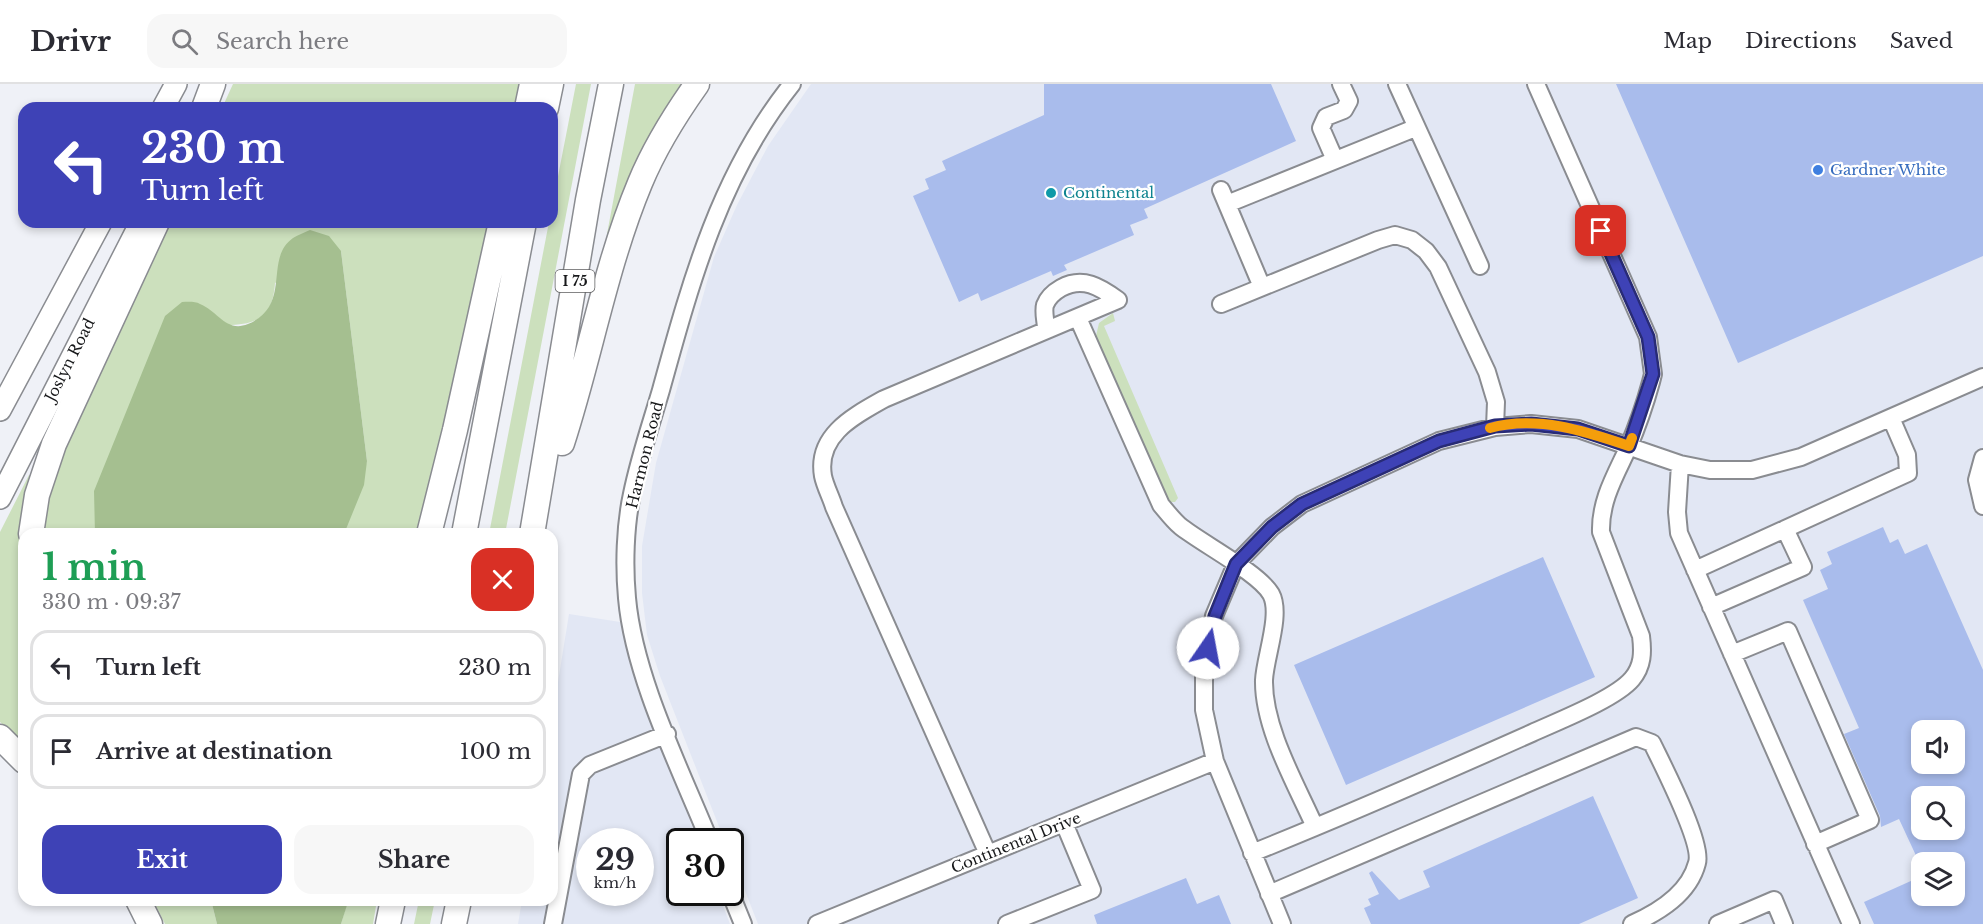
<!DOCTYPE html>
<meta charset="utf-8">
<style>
body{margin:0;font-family:"Libre Baskerville",serif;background:#f7f7f7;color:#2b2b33;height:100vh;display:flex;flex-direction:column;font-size:22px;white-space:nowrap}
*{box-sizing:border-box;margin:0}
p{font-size:20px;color:#7c7c81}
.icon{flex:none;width:33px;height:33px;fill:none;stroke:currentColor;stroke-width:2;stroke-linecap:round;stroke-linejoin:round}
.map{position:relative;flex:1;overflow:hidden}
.drawer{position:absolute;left:18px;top:444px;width:540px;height:378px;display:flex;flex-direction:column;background:#fff;border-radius:18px;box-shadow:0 3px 9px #0003}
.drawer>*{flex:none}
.banner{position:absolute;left:18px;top:18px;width:540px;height:126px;border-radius:18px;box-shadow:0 3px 9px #0003;background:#3e42b6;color:#fff;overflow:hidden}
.buttons{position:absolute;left:1911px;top:636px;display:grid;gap:12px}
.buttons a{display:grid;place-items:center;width:54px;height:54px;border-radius:12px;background:#fff;box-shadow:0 3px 9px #0003;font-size:30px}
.speed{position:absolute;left:576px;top:744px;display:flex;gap:12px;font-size:30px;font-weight:700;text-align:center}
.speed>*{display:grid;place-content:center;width:78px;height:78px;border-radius:50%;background:#fff;box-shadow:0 3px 9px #0003;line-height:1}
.speed small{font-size:15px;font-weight:400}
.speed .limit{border:3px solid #111;border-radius:9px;background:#fff;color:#111}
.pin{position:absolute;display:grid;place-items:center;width:51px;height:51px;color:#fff;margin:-26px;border-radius:12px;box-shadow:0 3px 9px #0006}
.me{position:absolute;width:66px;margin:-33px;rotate:12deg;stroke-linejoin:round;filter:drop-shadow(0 0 4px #0008)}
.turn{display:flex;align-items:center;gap:21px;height:126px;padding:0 24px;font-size:27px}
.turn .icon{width:78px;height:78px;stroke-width:2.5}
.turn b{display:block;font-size:42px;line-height:51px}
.round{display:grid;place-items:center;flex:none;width:63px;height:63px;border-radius:18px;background:#f7f7f7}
.head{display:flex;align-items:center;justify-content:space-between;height:102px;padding:0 24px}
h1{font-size:36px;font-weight:700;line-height:45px;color:#1e9e55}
.button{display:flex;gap:12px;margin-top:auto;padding:12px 24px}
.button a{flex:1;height:69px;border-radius:18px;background:#3e42b6;color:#fff;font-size:24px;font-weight:700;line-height:69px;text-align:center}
.button a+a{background:#f7f7f7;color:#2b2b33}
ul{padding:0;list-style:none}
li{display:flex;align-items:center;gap:18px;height:75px;margin:0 12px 9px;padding:0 12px;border:3px solid #e1e1e2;border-radius:18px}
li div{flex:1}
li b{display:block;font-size:22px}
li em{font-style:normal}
header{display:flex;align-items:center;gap:36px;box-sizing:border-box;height:84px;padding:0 30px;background:#fff;border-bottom:2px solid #e1e1e2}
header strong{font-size:28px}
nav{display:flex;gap:33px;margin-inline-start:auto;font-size:21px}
.search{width:420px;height:54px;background:#f7f7f7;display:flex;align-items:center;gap:15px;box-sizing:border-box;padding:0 21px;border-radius:18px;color:#7c7c81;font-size:22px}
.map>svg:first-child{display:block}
</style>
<header>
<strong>Drivr</strong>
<div class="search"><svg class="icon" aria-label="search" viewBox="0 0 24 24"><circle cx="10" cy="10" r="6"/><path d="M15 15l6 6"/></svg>Search here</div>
<nav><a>Map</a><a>Directions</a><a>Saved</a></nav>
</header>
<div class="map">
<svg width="1983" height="840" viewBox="0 0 1983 840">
<rect width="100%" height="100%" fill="#eff1f7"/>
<path fill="#e2e7f4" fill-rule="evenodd" d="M811 0H1983V840H758L731 771 730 758H725L660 592 647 551 642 509V462L656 379 714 173 737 121 768 62ZM1922 646H1954V680H1922ZM1922 712H1954V746H1922ZM1922 778H1954V812H1922Z
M569 530 620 538 631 584 698 757 680 758V808L718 809 730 840H518L522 816H552V635ZM590 758H640V808H590Z"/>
<path fill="#cce0bd" d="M233 0H522L517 24H222Z
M576 0H591L505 450H489L549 138H552V123Z
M635 0H684L611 151 607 150Z
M170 138H490L420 450H344L367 377 341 167 275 199C273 231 259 241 227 241L213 229 95 450H41L49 413 60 375Z
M1113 229 1115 237 1104 242 1178 414 1175 418H1168L1096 252 1099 239Z
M29 391 34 394 22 437 20 456V477L24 508V661L0 638V448Z
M153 816H211L217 840H165Z
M348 816H377L373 840H341Z
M419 816H435L430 840H414Z"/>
<path fill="#a5bf90" d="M310 146 329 152 341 167 367 377 364 401 344 450H95L94 407 165 232 182 218C187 218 195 217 200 220 218 227 226 249 248 240 293 221 263 175 293 154 298 151 305 148 310 146Z
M211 816H348V818L341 840H217Z"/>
<path fill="#a9bcec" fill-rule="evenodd" d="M1044 0H1271L1296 57 1144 125 1148 134 1130 141 1134 151 1064 181 1067 186 1053 192 1051 187 981 217 978 209 959 218 913 112 929 105 925 95 946 86 942 77 1044 31Z
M1616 0H1983V172L1738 279Z
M1883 443 1890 459 1898 455 1905 470 1927 460 1983 586V840H1874L1864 818 1922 792V812H1954V778H1919L1899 735 1881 743 1880 732 1844 650 1859 644 1803 516 1828 505 1820 486 1832 480 1827 468ZM1922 646H1954V680H1922ZM1922 712H1954V746H1922Z
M1543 473 1595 593 1346 701 1294 581Z
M1593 712 1638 814 1579 840H1371L1364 824 1371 821 1368 815 1379 810 1369 789 1372 787 1399 816 1430 803 1423 787Z
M1186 794 1197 820 1219 811 1231 840H1097L1094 831Z"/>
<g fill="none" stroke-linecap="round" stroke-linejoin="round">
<defs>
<path id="minor" d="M1397 0 1480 182
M1335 76 1321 44 1326 33 1344 26 1349 17 1341 0
M1221 106 1262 203
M1227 120 1415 44
M1221 220 1378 156 1395 151 1412 156 1426 167 1438 183 1487 288 1496 318 1495 343
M1078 234 1161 421C1167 428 1173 436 1180 442 1201 459 1259 489 1271 510 1282 530 1265 573 1264 596 1263 644 1296 700 1315 743
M1983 374 1977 396 1983 422
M1680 380 1677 428 1679 449 1851 840
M1695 486 1908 389 1907 371 1891 334
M1711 523 1803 483 1785 445
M1732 570 1788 547 1870 736 1815 760
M710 758C680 684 634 593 627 514 624 482 625 442 632 410 639 375 651 340 661 306 691 197 720 90 792 0
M1252 769C1347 731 1440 690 1532 649 1558 637 1615 615 1632 595 1643 582 1643 568 1641 552L1601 448C1600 417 1615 392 1628 364 1637 343 1645 320 1651 298L1653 290 1648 253 1536 0
M988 770 834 423C831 413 825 402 823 392 816 351 854 332 884 315L1118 216C1100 203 1083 192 1061 204 1054 208 1048 213 1045 221 1043 228 1046 238 1046 245
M730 808 743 840
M1269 810 1636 653 1652 659C1663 682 1703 759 1697 779 1689 810 1659 828 1632 840
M553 840 581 690 590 681 667 650
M817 840 1215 677
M1007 840 1092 806 1064 739
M1282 840 1215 677 1204 626V581L1214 532 1236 480 1272 443 1302 420 1439 357 1495 343 1531 340 1578 345 1680 380 1710 386H1752L1801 373 1983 293
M1718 840 1774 816 1784 840"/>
<path id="major" d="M163 24 176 0
M0 326 101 138
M0 414 141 138"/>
<path id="highway" d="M204 24 213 0
M527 24 532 0
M546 24 551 0
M562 359C590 273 605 183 640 99 654 65 675 31 697 0
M31 450 37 411 54 360 157 138
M429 450 455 346 501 138
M464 450 524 138
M532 450 588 116 611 0
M0 653 24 677
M138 816 150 840
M388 840 393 816
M454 840 459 816"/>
</defs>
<use href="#minor" stroke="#8a8c91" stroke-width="20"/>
<use href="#major" stroke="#8a8c91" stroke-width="24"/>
<use href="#highway" stroke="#8a8c91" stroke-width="27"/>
<use href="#minor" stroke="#fff" stroke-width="16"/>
<use href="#major" stroke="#fff" stroke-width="21"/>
<use href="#highway" stroke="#fff" stroke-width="24"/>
</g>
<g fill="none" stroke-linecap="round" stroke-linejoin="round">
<defs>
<path id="route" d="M1208 564 1215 532 1236 480 1272 443 1302 420 1439 357 1495 342 1531 340 1578 345 1629 362 1653 290 1648 253 1601 147"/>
</defs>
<use href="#route" stroke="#282b76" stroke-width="15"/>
<use href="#route" stroke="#3e42b6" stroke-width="10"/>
<path stroke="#f59e0b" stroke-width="10" d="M1490 344C1537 331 1585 347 1629 362L1632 354"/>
</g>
<circle fill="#3f7fe0" stroke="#fff" stroke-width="2" cx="1818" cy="86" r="6"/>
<circle fill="#0f9aa8" stroke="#fff" stroke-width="2" cx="1051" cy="109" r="6"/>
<g text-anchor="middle" stroke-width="4.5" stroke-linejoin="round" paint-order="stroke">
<rect fill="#fff" stroke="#5d5e5f" stroke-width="1.5" x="555.5" y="186" width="39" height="22" rx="4.5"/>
<g font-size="14" font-weight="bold" fill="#18191b">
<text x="575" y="202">I 75</text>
</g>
<g font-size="15" fill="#366cbe" stroke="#fff" text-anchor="start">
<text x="1830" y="91">Gardner White</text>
</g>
<g font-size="15" fill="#0d838f" stroke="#fff" text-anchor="start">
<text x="1063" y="114">Continental</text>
</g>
<g font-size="15" fill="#18191b" stroke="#fff">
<text transform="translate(70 276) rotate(-63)" y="5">Joslyn Road</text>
<text transform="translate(645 371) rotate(-76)" y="5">Harmon Road</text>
<text transform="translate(1016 759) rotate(-22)" y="5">Continental Drive</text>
</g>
</g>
</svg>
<div class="buttons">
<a><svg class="icon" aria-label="sound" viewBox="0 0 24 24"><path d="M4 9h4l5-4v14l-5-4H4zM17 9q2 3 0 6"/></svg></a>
<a><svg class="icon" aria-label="search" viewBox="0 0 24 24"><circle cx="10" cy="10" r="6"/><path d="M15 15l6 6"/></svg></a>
<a><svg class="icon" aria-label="layers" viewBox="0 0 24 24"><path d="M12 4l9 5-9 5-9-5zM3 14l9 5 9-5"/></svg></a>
</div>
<div class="speed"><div>29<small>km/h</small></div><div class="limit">30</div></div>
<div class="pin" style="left:1601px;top:147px;background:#d93025"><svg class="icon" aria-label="arrive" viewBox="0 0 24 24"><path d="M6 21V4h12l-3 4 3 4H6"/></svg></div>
<svg class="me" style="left:1208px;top:564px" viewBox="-20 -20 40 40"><circle r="19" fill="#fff"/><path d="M0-13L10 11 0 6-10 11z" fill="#3e42b6"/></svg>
<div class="banner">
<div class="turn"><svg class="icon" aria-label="left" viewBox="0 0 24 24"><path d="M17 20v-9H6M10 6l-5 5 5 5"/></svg><div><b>230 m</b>Turn left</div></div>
</div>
<section class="drawer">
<div class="head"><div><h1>1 min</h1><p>330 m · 09:37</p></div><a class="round" style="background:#d93025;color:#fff"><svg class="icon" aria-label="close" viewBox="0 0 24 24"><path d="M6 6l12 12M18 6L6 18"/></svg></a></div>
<ul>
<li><svg class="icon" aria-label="left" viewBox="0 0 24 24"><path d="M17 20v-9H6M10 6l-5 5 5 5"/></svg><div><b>Turn left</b></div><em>230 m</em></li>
<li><svg class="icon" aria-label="arrive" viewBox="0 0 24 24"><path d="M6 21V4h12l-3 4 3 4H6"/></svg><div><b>Arrive at destination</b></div><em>100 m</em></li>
</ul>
<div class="button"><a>Exit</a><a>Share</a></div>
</section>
</div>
